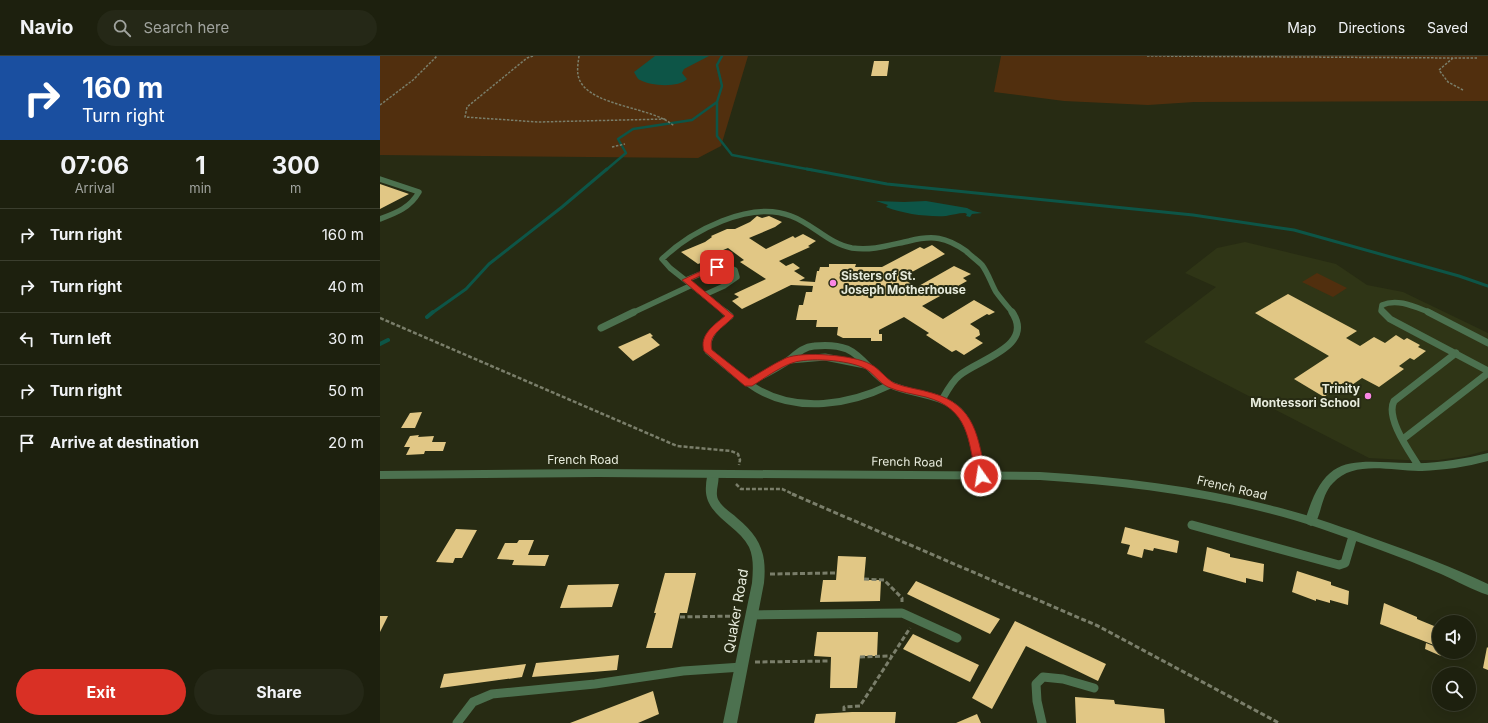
<!DOCTYPE html>
<style>
body{margin:0;font-family:Inter,sans-serif;background:#252817;color:#f1f3f6;height:100vh;display:flex;flex-direction:column;font-size:15px;white-space:nowrap}
*{box-sizing:border-box;margin:0}
p{font-size:13px;color:#a0a39e}
.icon{flex:none;width:22px;height:22px;fill:none;stroke:currentColor;stroke-width:2;stroke-linecap:round;stroke-linejoin:round}
.map{position:relative;flex:1;overflow:hidden}
.side{display:flex;flex-direction:column;background:#1d200e;width:380px}
.side>*{flex:none}
.banner{background:#1a4fa0;color:#fff;overflow:hidden}
.fabs{position:absolute;left:1052px;top:559px;display:grid;gap:8px}
.fabs a{display:grid;place-items:center;width:44px;height:44px;border-radius:50%;background:#1d200e;box-shadow:0 4px 16px #0002,0 0 0 1px #3b3e2e;font-size:20px}
.pin{position:absolute;display:grid;place-items:center;width:34px;height:34px;color:#fff;margin:-17px;border-radius:8px;box-shadow:0 2px 6px #0006}
.me{position:absolute;width:44px;margin:-22px;rotate:347deg;stroke-linejoin:round;filter:drop-shadow(0 0 3px #0008)}
.turn{display:flex;align-items:center;gap:14px;height:84px;padding:0 16px;font-size:18px}
.turn .icon{width:52px;height:52px;stroke-width:2.5}
.turn b{display:block;font-size:28px;line-height:34px}
.eta{display:flex;justify-content:space-evenly;align-items:center;height:68px;text-align:center}
.eta b{font-size:24px;font-weight:700;line-height:28px}
.cta{display:flex;gap:8px;margin-top:auto;padding:8px 16px}
.cta a{flex:1;height:46px;border-radius:24px;background:#d93025;color:#fff;font-size:16px;font-weight:700;line-height:46px;text-align:center}
.cta a+a{background:#252817;color:#f1f3f6}
ul{padding:0;list-style:none}
li{display:flex;align-items:center;gap:12px;height:52px;padding:0 16px;border-top:1px solid #3b3e2e}
li div{flex:1}
li b{display:block;font-size:15px}
li em{font-style:normal}
header{display:flex;align-items:center;gap:24px;box-sizing:border-box;height:56px;padding:0 20px;background:#1d200e;border-bottom:1px solid #3b3e2e}
header strong{font-size:19px}
nav{display:flex;gap:22px;margin-inline-start:auto;font-size:14px}
.search{width:280px;height:36px;background:#252817;display:flex;align-items:center;gap:10px;box-sizing:border-box;padding:0 14px;border-radius:22px;color:#a0a39e;font-size:15px}
main{display:flex;flex:1;min-height:0}
.map>svg:first-child{display:block}
</style>
<header>
<strong>Navio</strong>
<div class="search"><svg class="icon" aria-label="search" viewBox="0 0 24 24"><circle cx="10" cy="10" r="6"/><path d="M15 15l6 6"/></svg>Search here</div>
<nav><a>Map</a><a>Directions</a><a>Saved</a></nav>
</header>
<main>
<section class="side">
<div class="banner">
<div class="turn"><svg class="icon" aria-label="right" viewBox="0 0 24 24"><path d="M7 20v-9h11M14 6l5 5-5 5"/></svg><div><b>160 m</b>Turn right</div></div>
</div>
<div class="eta">
<div><b>07:06</b><p>Arrival</p></div>
<div><b>1</b><p>min</p></div>
<div><b>300</b><p>m</p></div>
</div>
<ul>
<li><svg class="icon" aria-label="right" viewBox="0 0 24 24"><path d="M7 20v-9h11M14 6l5 5-5 5"/></svg><div><b>Turn right</b></div><em>160 m</em></li>
<li><svg class="icon" aria-label="right" viewBox="0 0 24 24"><path d="M7 20v-9h11M14 6l5 5-5 5"/></svg><div><b>Turn right</b></div><em>40 m</em></li>
<li><svg class="icon" aria-label="left" viewBox="0 0 24 24"><path d="M17 20v-9H6M10 6l-5 5 5 5"/></svg><div><b>Turn left</b></div><em>30 m</em></li>
<li><svg class="icon" aria-label="right" viewBox="0 0 24 24"><path d="M7 20v-9h11M14 6l5 5-5 5"/></svg><div><b>Turn right</b></div><em>50 m</em></li>
<li><svg class="icon" aria-label="arrive" viewBox="0 0 24 24"><path d="M6 21V4h12l-3 4 3 4H6"/></svg><div><b>Arrive at destination</b></div><em>20 m</em></li>
</ul>
<div class="cta"><a>Exit</a><a>Share</a></div>
</section>
<div class="map">
<svg width="1108" height="667" viewBox="0 0 1108 667">
<rect width="100%" height="100%" fill="#272b13"/>
<path fill="#2f3516" d="M865 186 956 208 987 229 1023 236 1108 277V394L1086 400 1059 404H1025L989 402 764 286 836 231 805 217 837 192Z"/>
<path fill="#512f0e" d="M0 0H368L341 90 318 102 0 99Z
M621 0H1108V45L814 46 768 49 684 45 614 36Z
M937 217 967 232 953 241 922 226Z"/>
<path fill="#0d5547" d="M275 0H329L304 13 302 17 307 23C299 32 270 30 260 24 257 23 256 19 254 16Z
M496 145 524 146 546 145 587 152 593 155 602 157 592 158 590 161 586 160 587 158 585 157C578 157 572 159 566 160 547 161 524 158 506 151L508 149Z"/>
<g fill="none" stroke-linecap="round" stroke-linejoin="round">
<path stroke="#0d5547" stroke-width="2.5" d="M337 46V80L352 99 432 114
M226 114 246 97 238 83 253 73 312 64 337 46 342 30 337 9 342 0"/>
<path stroke="#0d5547" stroke-width="3" d="M427 113 507 128 813 159 914 174 1079 220 1108 230
M52 257 86 233 109 208 182 151 227 113"/>
<path stroke="#0d5547" stroke-width="4" d="M47 261 53 256
M0 288 8 284"/>
</g>
<path fill="#e1c785" d="M494 5H509L507 20H491Z
M0 128 29 138 0 153Z
M377 160 382 162 389 160 402 166 395 171 369 182 386 193 413 180 415 182 423 178 436 185 428 190 430 191 399 205 406 210 413 207 420 212 414 215 425 222 419 225 435 226 437 215H439L440 211H449V208H476L475 211H502L540 191 544 193 552 189 565 198 521 222 537 231 574 210 591 218 583 222 587 225 542 250 563 263 594 244 615 256 609 259 607 258 590 268 599 274 600 279 595 282 603 287 584 299 576 294 572 296 546 279 549 277 524 261 499 274V278H502V285H491V282H463L457 279 458 271H436L437 264H416L419 249H423L426 236H432L433 230 411 229 362 253 352 245 359 241 354 238 386 223 360 206 364 204 348 192 336 197 339 200 318 208 301 196 325 186 332 181 331 180 347 173H355L370 166Z
M908 238 977 275 966 282 980 290 994 281 1005 287 1016 279 1024 284 1027 282 1040 289 1038 291 1046 295 1034 304 1030 302 1019 310 1024 313 999 331 982 322 969 331 963 327 944 341 914 323 949 300 875 257Z
M270 277 273 280 271 281 280 289 253 305 238 291Z
M42 356 35 372H21L30 357Z
M39 379 38 381 54 380 52 386H66L63 395H45L44 398 26 399 30 391H24L30 380Z
M745 471 799 485 797 497 774 492 773 495 764 493 762 502 747 498 750 489 741 487Z
M76 473 97 474 82 502H75L73 507 56 506Z
M139 484H154L148 499H169L165 510 132 509 134 504 117 503 125 487H137Z
M827 491 850 498V501L884 508 883 526 866 522V527L823 515Z
M458 500 486 501 484 524H501L500 545 440 546 443 524H456Z
M917 515 951 526V529L969 535 968 549 950 544V547L936 543V545L912 536Z
M285 517H316L307 557H300L292 592H266L276 557H274Z
M536 525 620 563 610 578 527 538Z
M239 528 232 551 180 552 188 529Z
M1004 547 1037 561V563L1059 572V591L1000 568Z
M0 560H8L0 576Z
M635 565 726 608 718 625 646 590 612 653 592 642Z
M437 576H498L497 600H480L477 632H450L451 601 434 600Z
M533 578 599 609 590 626 523 593Z
M1046 587 1059 592 1061 600 1045 593Z
M1107 591 1108 592V614L1103 612Z
M239 599 237 614 152 621 156 607Z
M146 608 142 621 60 632 64 618Z
M273 635 279 658 258 667H190Z
M695 641 734 644 735 648 784 653 785 667H696Z
M472 656H516L515 667H434L436 658Z
M597 658 601 667H576Z"/>
<g fill="none" stroke-linecap="round" stroke-linejoin="round">
<path stroke="#7a7e6a" stroke-width="1.5" stroke-dasharray="2.5 1.5" stroke-linecap="butt" d="M153 0 147 2 87 51 85 61 158 66 286 63
M199 0C198 8 196 17 200 25 213 51 274 51 294 70
M767 0 1073 2
M1083 34 1068 26 1059 14 1073 2H1097
M0 49 33 24 57 0
M232 91 245 88"/>
<path stroke="#7a7e6a" stroke-width="2.5" stroke-dasharray="4 2" stroke-linecap="butt" d="M0 262 297 390 351 395 358 398 360 404 359 409
M356 428 361 433H402L415 439"/>
<path stroke="#7a7e6a" stroke-width="3" stroke-dasharray="5 2.5" stroke-linecap="butt" d="M412 438 718 570 899 667
M390 518 455 517
M484 523 504 524 522 542V546
M300 561 359 560
M480 601 511 600
M375 606 450 605
M464 655V651L480 650 530 572"/>
<path stroke="#4c714f" stroke-width="5.5" d="M0 123 39 136C30 152 16 157 0 163
M306 224 337 211 346 210 355 214 357 221 344 230 324 239
M252 257 312 229
M347 257 290 212 282 203C311 175 370 144 411 160 433 168 449 188 472 192 492 195 510 189 529 185 553 179 566 181 586 195 591 200 597 204 602 209 608 217 611 227 616 236 621 243 627 250 633 257
M1004 257 1001 255 1002 249C1018 242 1035 251 1051 257"/>
<path stroke="#4c714f" stroke-width="7" d="M345 256 350 260C338 270 326 278 328 295 344 308 359 322 377 333 418 357 469 349 510 329
M1003 256 1010 263 1108 315
M1048 256 1108 287
M221 272 254 256
M410 304 445 301 485 309
M368 327C380 321 392 315 403 308 413 302 421 291 434 290 444 289 457 289 467 293 485 301 493 321 511 329 533 339 560 337 579 355 595 371 596 399 601 420
M562 344C567 335 572 325 580 319 600 303 655 290 632 256
M1023 383 1108 317
M1039 411C1030 396 1005 362 1014 345L1076 297"/>
<path stroke="#4c714f" stroke-width="9" d="M812 469 959 509 965 507 973 480
M372 559 522 557 577 582
M77 667 93 646 112 638 215 628 303 615 362 611
M662 667 657 645 656 628 663 621 683 623 714 632"/>
<path fill="#4c714f" fill-rule="evenodd" d="M1108 397V405C1086 411 1064 414 1042 415 1014 416 975 403 953 427 942 438 942 455 935 468L931 470 927 468 925 465C945 397 969 405 1030 407 1056 408 1083 403 1108 397Z
M333 414 337 415C342 424 333 436 339 445 343 452 352 457 357 462 380 481 387 497 384 527L357 667H343L372 527C373 515 374 502 369 491 357 468 323 459 326 430 326 425 327 420 329 415Z"/>
<path fill="#4c714f" fill-rule="evenodd" d="M218 413 660 416C740 421 819 430 897 451 932 460 965 472 998 484 1035 497 1072 511 1108 528V539C1092 534 1077 525 1061 518 1021 501 980 486 939 472 849 442 755 430 660 424L218 421 0 423V415Z"/>
</g>
<path fill="#d93025" stroke="#8d1f18" d="M334 209H340L341 211 311 224 354 260C345 271 327 278 332 294L369 323C381 316 393 308 406 302 423 295 474 299 490 308 499 312 505 322 514 327 526 332 540 333 552 337 596 349 598 382 606 420L605 423H597L596 420C588 383 589 353 546 341 534 338 519 336 508 331 499 327 493 316 484 312 468 304 428 301 412 307 400 311 383 323 372 330H365L324 295C319 279 334 269 345 260L302 224Z"/>
<g fill="#fb87e5" stroke="#272b13" stroke-width="1.5">
<circle cx="453" cy="227" r="4"/>
<circle cx="988" cy="340" r="4"/>
</g>
<g text-anchor="middle" stroke-width="4" stroke-linejoin="round" paint-order="stroke">
<g font-size="12" font-weight="bold" fill="#e7ebdc" stroke="#272b13" text-anchor="start">
<text x="461" y="224">Sisters of St.<tspan x="461" dy="14">Joseph Motherhouse</tspan></text>
<text x="980" y="337" text-anchor="end">Trinity<tspan x="980" dy="14">Montessori School</tspan></text>
</g>
<g font-size="12" fill="#e7ebdc" stroke="#272b13">
<text x="203" y="408">French Road</text>
<text transform="translate(527 406) rotate(1)" y="4">French Road</text>
<text transform="translate(852 432) rotate(13)" y="4">French Road</text>
</g>
<g font-size="14" fill="#e7ebdc" stroke="#272b13">
<text transform="translate(356 555) rotate(-80)" y="5">Quaker Road</text>
</g>
</g>
</svg>
<div class="fabs">
<a><svg class="icon" aria-label="sound" viewBox="0 0 24 24"><path d="M4 9h4l5-4v14l-5-4H4zM17 9q2 3 0 6"/></svg></a>
<a><svg class="icon" aria-label="search" viewBox="0 0 24 24"><circle cx="10" cy="10" r="6"/><path d="M15 15l6 6"/></svg></a>
</div>
<div class="pin" style="left:337px;top:211px;background:#d93025"><svg class="icon" aria-label="arrive" viewBox="0 0 24 24"><path d="M6 21V4h12l-3 4 3 4H6"/></svg></div>
<svg class="me" style="left:601px;top:420px" viewBox="-20 -20 40 40"><circle r="17" fill="#d93025" stroke="#fff" stroke-width="3"/><path d="M0-11L8 9 0 5-8 9z" fill="#fff"/></svg>
</div>
</main>
